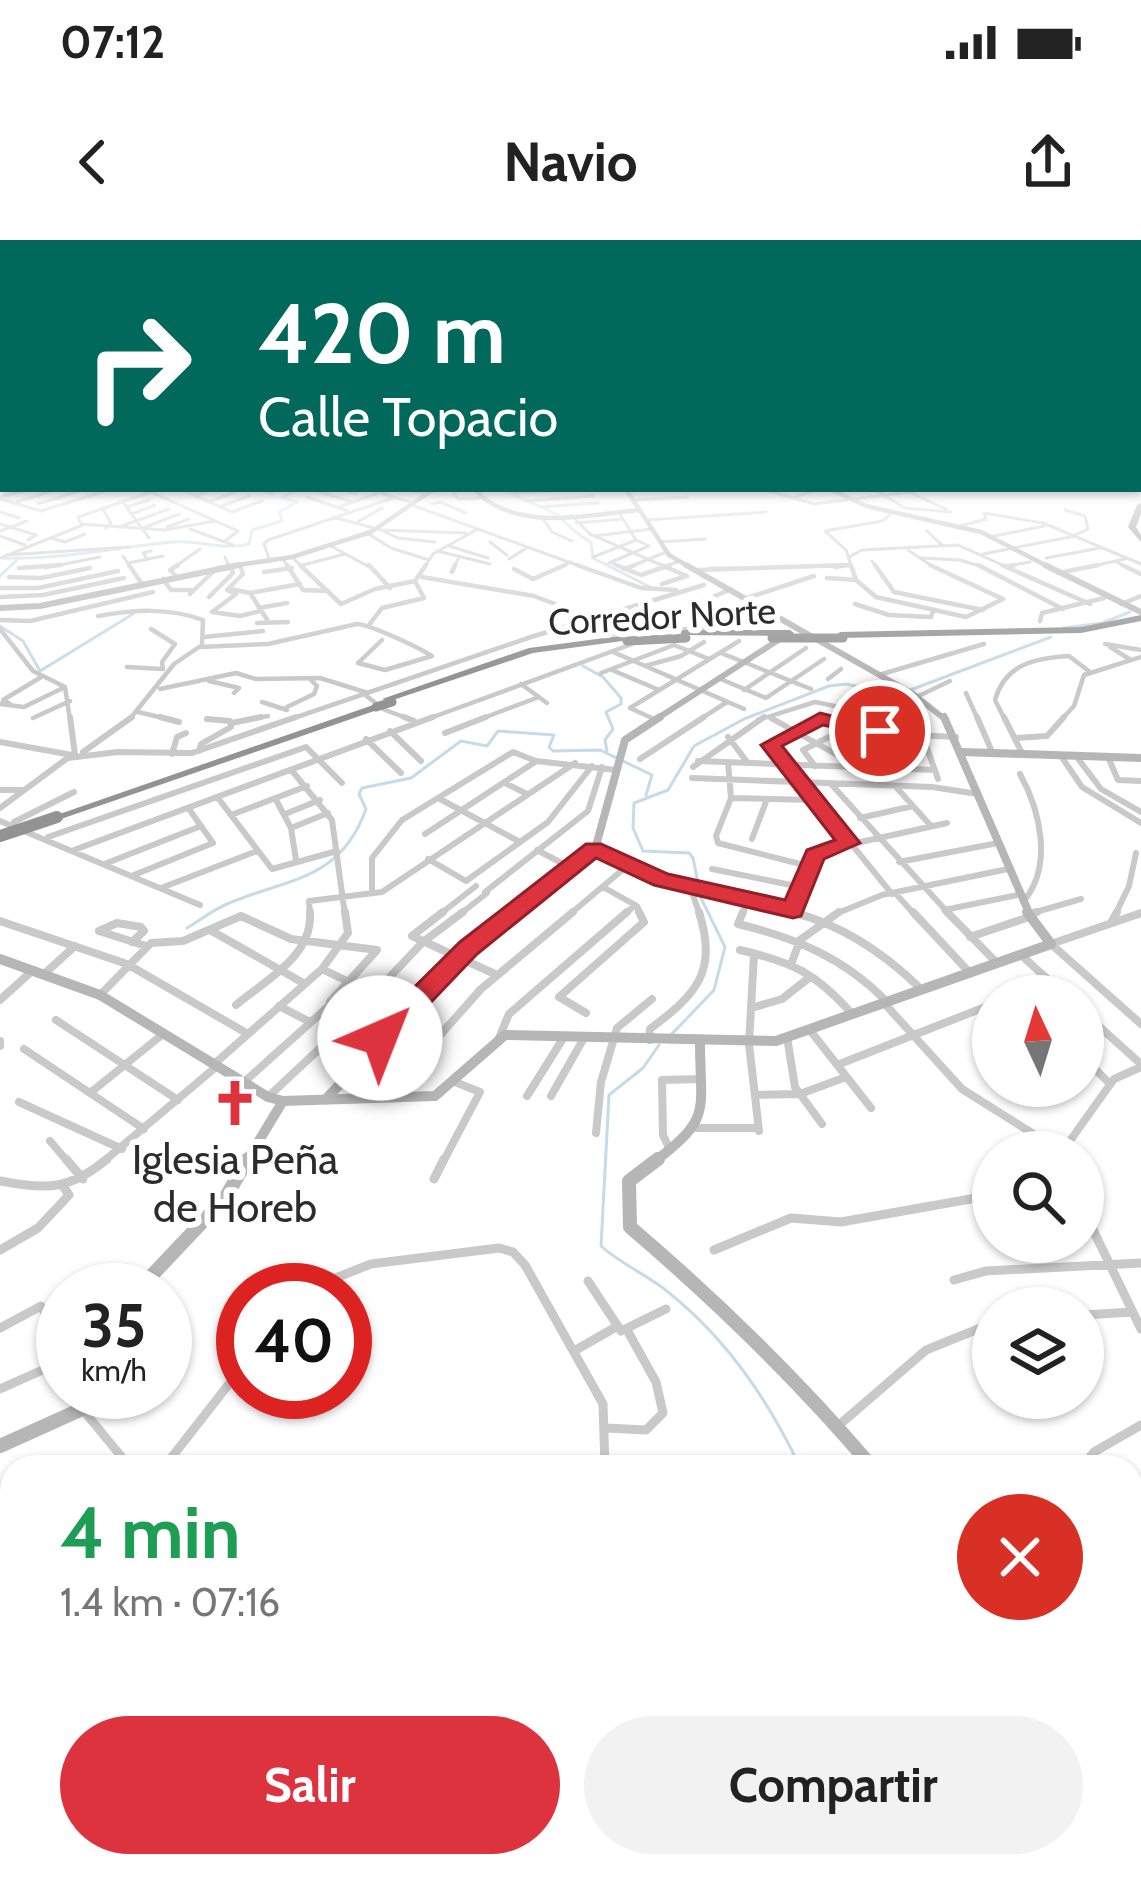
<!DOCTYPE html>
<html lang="es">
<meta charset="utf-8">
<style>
body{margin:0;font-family:Cabin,sans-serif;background:#f2f2f2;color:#222;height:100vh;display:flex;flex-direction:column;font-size:45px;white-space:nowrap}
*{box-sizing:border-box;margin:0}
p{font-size:39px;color:#767676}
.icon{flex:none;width:66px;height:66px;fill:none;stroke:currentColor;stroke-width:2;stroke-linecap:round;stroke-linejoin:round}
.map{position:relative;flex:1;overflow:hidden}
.details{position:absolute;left:0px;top:1215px;width:1143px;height:423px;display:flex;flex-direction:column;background:#fff;border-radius:36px 36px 0 0;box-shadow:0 3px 9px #0004}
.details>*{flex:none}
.guide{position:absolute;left:0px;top:0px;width:1143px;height:252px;box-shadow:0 3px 9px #0004;background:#00695c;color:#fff;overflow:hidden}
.needle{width:78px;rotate:356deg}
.tools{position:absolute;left:972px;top:735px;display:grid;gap:24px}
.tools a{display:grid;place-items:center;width:132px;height:132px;border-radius:50%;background:#fff;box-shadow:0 3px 9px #0004;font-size:60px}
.speed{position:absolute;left:36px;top:1023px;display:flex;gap:24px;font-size:60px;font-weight:700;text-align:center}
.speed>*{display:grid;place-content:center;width:156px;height:156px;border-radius:50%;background:#fff;box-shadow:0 3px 9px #0004;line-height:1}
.speed small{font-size:30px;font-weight:400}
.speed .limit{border:18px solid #d22;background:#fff;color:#111}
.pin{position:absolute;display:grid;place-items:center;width:102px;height:102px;color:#fff;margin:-51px;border:6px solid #fff;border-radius:50%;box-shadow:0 3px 12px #0007}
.me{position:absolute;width:132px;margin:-66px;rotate:44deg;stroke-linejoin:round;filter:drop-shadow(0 0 9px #0008)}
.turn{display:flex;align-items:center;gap:42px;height:252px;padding:0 60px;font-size:54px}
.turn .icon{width:156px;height:156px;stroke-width:2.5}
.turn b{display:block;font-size:84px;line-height:102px}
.round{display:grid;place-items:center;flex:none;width:126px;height:126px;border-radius:63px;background:#f2f2f2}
.head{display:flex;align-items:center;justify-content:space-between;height:204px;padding:0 60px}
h1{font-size:72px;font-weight:800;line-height:90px;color:#1e9e55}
.button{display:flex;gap:24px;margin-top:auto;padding:24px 60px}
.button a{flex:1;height:138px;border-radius:72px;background:#dd333e;color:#fff;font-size:48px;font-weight:800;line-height:138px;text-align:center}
.button a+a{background:#f2f2f2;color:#222}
.status{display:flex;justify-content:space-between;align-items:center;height:84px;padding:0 60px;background:#fff;direction:ltr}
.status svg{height:33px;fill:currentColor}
header{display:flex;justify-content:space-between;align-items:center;height:156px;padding:0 60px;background:#fff;font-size:54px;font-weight:800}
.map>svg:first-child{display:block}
</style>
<div class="status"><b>07:12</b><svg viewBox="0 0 49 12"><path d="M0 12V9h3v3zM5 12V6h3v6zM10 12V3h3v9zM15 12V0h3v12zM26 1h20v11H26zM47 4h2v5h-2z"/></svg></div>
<header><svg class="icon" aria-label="back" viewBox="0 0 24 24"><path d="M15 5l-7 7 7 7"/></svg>Navio<svg class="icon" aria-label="share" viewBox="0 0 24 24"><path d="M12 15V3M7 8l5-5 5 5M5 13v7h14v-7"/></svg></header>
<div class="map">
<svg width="1141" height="1637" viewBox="0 0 1141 1637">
<rect width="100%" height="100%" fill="#fff"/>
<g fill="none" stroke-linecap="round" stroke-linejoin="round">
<path stroke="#c6dbe9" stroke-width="3" d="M504 249C520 259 534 263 550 271 565 279 574 294 591 302L593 318 650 347
M2 318C60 320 116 307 173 302 199 300 225 311 249 304L252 290 282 281 279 272 297 262 282 257 301 249
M0 336 16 321
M0 386 23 401 40 431 133 374
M1063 388 1102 383 1130 372
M583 426 603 437 621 458V464L606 472 613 489 605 500 607 512
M187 688C200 680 213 670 227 664 287 638 340 642 366 569L359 554 362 548 411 538 461 501 487 506 498 491 554 495 549 507 553 511 600 510 652 535 646 555
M671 795 714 750 725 707 701 658 693 618 689 613 643 611 633 588 634 563 668 550 694 506 744 479 829 446 846 444 897 455 1051 397
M659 805 643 828 609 855 601 1006C620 1023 643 1033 663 1048 724 1095 768 1159 800 1227"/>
<path stroke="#c6dbe9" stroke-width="4.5" d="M0 1270 12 1288
M0 1332 12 1319
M1099 1626 1105 1637"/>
<path stroke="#c9c9c9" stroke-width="3" d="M180 249 232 272 262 261
M258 249 272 254
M342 249 356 254
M368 249 410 262
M407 249 424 253
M451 249 458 259 479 258
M763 249 814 264 910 252
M874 249 905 268 951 272
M905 250 946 269
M320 252 352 262
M515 253 580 249
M195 256 215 249
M1 257 29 249
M307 257 348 271
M792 258 819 249
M0 259 41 271 112 249
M633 260 688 257
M122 261 149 298
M528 261 593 256
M17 262 55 250
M208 262 235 252
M38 264 85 249
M409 264 585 328
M432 264 440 262 466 273
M222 266 249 256
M127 267 149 260
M339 267 376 254
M540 267 598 263
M102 268 111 283 106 288
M1065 270 1085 276 1088 289 1075 295
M618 271 636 300 649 306
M0 272 19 278
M984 273 1043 283 1141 324
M132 274 155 265
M571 275 590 294 668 328
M333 277 381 290 466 293
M542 277 552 292 572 301
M646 280 766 272
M215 281 165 290 81 284 78 277 151 252 238 291 225 301
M356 283 382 268
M576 283 623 279
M0 284 36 295 28 300
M960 286 986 279 984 273
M119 287 169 269
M167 287 189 279
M143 288 179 274
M190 289 233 305
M0 291 27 281
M383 291 398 298 435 302
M825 291 846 310 852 328
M825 291 882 281 890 275
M927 291 942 305
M367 293 391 308 429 320
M0 296 25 305
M594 296 651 289
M990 297 1044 286
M51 298 65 302 85 294
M490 302 507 315
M660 302 705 299
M331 306 371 328
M449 306 488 318
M908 310 935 328
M437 311 490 324
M983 314 1075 296
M6 315 129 307
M123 316 131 328
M225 317 230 328
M292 317 303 328
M593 317 636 300
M849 317 862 310 958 305 1009 328
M0 318 83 285
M922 318 960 320 986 328
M1046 318 1100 308
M147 319 143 313 151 311
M283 319 289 328
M509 319 528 307
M270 321 264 304 268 300 393 258
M872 321 877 328
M610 322 623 328
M1117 322 1128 328
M128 323 163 316
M609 323 649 306
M303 325 345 314
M1008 326 1030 322
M45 328 100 317
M173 328 200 309
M424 328 433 314 478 289
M454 328 458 319
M558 328 571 322
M627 328 666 312
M661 328 680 321
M710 328H769
M835 328 850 325
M1084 328 1125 319"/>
<path stroke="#c9c9c9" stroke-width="4.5" d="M129 325 142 344
M240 325 243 334 227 350 236 354 212 372 240 376 260 371
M287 325 303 350 328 351
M300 325 341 364 375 349 415 341 426 325
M369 325 390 348
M577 325 641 348 676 350
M616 325 641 335 670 325
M661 325 687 336
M851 325 856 340 876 357 966 377 1003 359 930 325
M875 325 894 352 983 370
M978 325 1063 369
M1002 325 1090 364
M1122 325 1141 334
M1008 326 1015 325
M19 328 60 325
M514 329 533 339 565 325
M624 329 635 325
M696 330 850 325
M264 332 292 328
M452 332 455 325
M1058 333 1098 325
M176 336 170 330 178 325
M9 337 41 338 90 328
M422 337 534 356 555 364 592 395 703 388 697 364 731 349
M827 338 856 340
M163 339 171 350H193
M662 344 686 336
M0 348H38L118 331
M231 349 250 353 300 344
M250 353 268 381
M190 354 216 329
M0 357 43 355 124 338
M209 357 233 333 229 325
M747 358 814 336
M855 364 889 375 931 377 933 371
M1121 364 1141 356
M259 368 287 363
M98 376C134 370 168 367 203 380L202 404
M0 380 30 381 153 352
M1040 381 1042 373 1104 358
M257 383 288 382
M369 385 382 368 424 358 415 341
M0 389 33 431 65 447 70 480
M151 389 175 404 162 422 163 429
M204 397 263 391
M382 400 358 423 385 430 432 416
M1105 404 1141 410
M1110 407 1131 420
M613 412 744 469
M721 413 811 449
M645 426 681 416 704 402
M127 427 162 429
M612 430 659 450
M601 433 674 405 709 419
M882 434 984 404
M718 438 766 458 824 419
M828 439 841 429
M209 441 239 448 234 453
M521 444 547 463
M160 449 236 433 256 439 320 438 368 453
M744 450 806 408
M966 453 978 480
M851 454 911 464 910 460 950 441
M365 455 385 470 412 480
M262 462 287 470
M0 464 24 467 65 447
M10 464 3 460 43 436
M911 464 917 480
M287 467 314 454 317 446 310 439
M630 468 739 401
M630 468 654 479
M138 472 172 480
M887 473 889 480
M33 478 70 461
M771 478 775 480
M207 479 222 480
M129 480 174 424 199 407 268 404 357 384C371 385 418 407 432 416
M246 480 268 476
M288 480 531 397 704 345
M425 480 632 404
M478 480 539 457
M699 480 727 462
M758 480 815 462 888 477
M818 480H826
M856 480 861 470
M1005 480 995 460C1005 424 1035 418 1069 416L1090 432
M1061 480 1074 466 1084 435 1141 417"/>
<path stroke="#c9c9c9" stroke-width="6" d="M70 477 75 515
M160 477 179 482
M404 477 414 481
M888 477 905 529
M916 477 938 539
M977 477 993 514
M1004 477 1023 515
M771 478 839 516
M232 483 261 477
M390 491 421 521
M445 493 486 477
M728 497 748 523
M1015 498 1047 496 1064 477
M366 499 401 533
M0 502 72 515
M843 505 857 477
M199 511 201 504 231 487 230 481 207 479
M83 512 132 477
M172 514 177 497 186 493
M1061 516 1082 547 1141 583
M1076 516 1101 549 1141 572
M1108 517 1118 540 1141 541
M68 518 118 512 192 513 296 477
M640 519 704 477
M698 521 935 530
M728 523 731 558
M815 526 803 510 831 496 867 506 873 528
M693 527 764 477
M293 532 332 580 345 675
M1020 534C1041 572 1053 627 1023 662
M692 538 932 547 978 554
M505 543 527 554
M831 544 950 675
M896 547 931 586
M0 550H22
M218 558 272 629 337 611
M275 558 291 588 296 620
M440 559 520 602
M0 568 69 517
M285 574 320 560
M231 575 307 546
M860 578 913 566
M0 581 200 665
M14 582 74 552
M291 588 328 573
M425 594 535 522
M48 597 306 507 342 543
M752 599 767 559
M593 609 662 639 803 675
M74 610 433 477
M537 610 571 628
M428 619 466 641 548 582 592 526
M899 622 998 603
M107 623 201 586
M808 626 718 603 716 596 731 558 811 560
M712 629 801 647
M134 635 213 603 189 569
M603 647 637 666 641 675
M690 647 700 675
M161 648 257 611
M485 652 588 571 602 527
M372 653V618L402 580 513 512 536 521 616 530
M892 654 771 505 820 479 894 494 956 497
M897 655 915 675
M793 670 808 626 820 611 947 583
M944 670 1018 655
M1029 674 1081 659
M310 675 309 661 382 652 575 523
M439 675 476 646
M459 675 487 653
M569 675 627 626
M624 675 635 665
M742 675 748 660
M833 675 882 655 1008 629
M1115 675 1129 646 1136 613
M1136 675 1141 673"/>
<path stroke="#c9c9c9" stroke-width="8" d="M443 672 412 696 497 735
M743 672 738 684C796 698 844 718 886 761
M791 672C841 684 884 713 921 749
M913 672 970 733
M947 672 996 722
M1141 673 1051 704 1141 784
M1029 674 1037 672
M0 681 127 724 248 794
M1112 681 1117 672
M210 690 305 744
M99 691 117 683 141 687 144 691 132 702
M99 691 146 706
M970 697 1029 677
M740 710C792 722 816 733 852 774
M754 714 749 804 759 891
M1021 715 1066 756
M792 722 800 700 839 672
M322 729 351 743
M43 735 75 706
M384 743 423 702 463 672
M100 755 151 703 183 701 241 676 291 699 377 710 330 762
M1014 756 1050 741
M0 760 32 731
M884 763 962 849 1062 912 1114 839 1141 827
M236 765C267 739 313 716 310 672
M279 766 310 782
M751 768 782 759 810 737
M1083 772 1141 824
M586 773 559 757 644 682 639 672
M56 780 178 860
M809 789 871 868
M787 797 795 847 822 884
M499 798 509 774 627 672
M649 800 650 789C696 754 718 733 699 672
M0 801V806
M24 809 144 889
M1083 817 1110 844
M213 825 322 729 348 693 345 672
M837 825 993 764
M243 843 330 765
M90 853 163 794
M755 855 800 854 846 837
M269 856 347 783
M386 856 481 749 573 672
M527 856 564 797
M551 856 584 798
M19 862 122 909
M696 888H758
M596 893 601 842 617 788 652 759
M50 901 68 922
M670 910 663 895 662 840 701 839
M103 922 216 827
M443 922 480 852 455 842"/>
<path stroke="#c9c9c9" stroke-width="9" d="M66 919 83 939
M434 939 444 919
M0 941C46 950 70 950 107 919
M1083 969 1141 1089
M0 1010 38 988 69 955 63 946
M714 1010 791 978 841 982 993 955
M954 1040 986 1031 1141 1023
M588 1041 621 1091 666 1069
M305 1050 371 1024 499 1008 513 1012 525 1025 603 1164 605 1227
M1083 1075 1133 1072
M0 1088 41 1066 63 1105
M574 1111 616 1087
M0 1149 63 1121
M83 1170 130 1227
M838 1186 926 1110 993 1083
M606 1188 646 1190 663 1173 656 1142 627 1090
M164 1227 243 1126
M1082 1227 1094 1212 1141 1185"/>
<path stroke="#c9c9c9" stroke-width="12" d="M0 1379 12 1371
M592 1626V1637
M608 1626 619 1637
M941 1626 951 1637
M118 1637 119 1626"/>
<path stroke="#b6b6b6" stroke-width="4.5" d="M474 249C515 293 585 275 639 270
M626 249 669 315 691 328
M830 249 866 266 981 292 1051 328
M218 328 292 317 371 292 434 249"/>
<path stroke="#b6b6b6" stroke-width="6" d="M686 325 913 454 946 480
M1045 325 1141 372
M0 368 40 366 239 325
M655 480 786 395"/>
<path stroke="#b6b6b6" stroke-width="8" d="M944 477 1030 675
M962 512 1141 518
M510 675 596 606 625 500 660 477"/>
<path stroke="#b6b6b6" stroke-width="10" d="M0 719 100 755 268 857 283 861 435 856 505 795 776 801 1051 704 1027 672
M325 860 469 708 514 672
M246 922 283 861
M654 922C713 877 700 872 700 802"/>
<path stroke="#b6b6b6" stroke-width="14" d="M658 919 629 941 630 987C718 1062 797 1139 872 1227
M138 1050 225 958 248 919
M0 1206 82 1169 88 1152"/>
<path stroke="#b6b6b6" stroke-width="16" d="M1131 1509 1141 1520"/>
<path fill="#939393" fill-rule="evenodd" d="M1141 263V274L1136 287 1141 295V302L1128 287 1137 265Z
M1141 375V381L1081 393 840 398 836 395 840 392 1081 387Z
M684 390H790L794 393 790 396 681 395V391Z
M627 395 631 398 630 400 533 413 390 461 382 459 529 408Z
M376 464 380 465V469L61 579 57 581 51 577Z"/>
<path stroke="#939393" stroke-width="9" d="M772 398H843
M627 401 686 398
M376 467 392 462"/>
<path stroke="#939393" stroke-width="12" d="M0 596 57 577"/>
</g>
<linearGradient id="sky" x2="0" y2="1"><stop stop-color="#9ac4e8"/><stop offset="0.47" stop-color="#fff"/><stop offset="1" stop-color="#fff" stop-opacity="0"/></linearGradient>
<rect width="1141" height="435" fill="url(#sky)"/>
<path fill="#dd333e" stroke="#902128" stroke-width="3" d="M820 473 890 491 880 497 823 485 782 506 860 603 824 619 801 676 793 678 654 645 596 618 477 714 390 805H371L367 798 371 790 460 702 586 604H601L668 634 785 660 807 610 835 600 761 505Z"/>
<defs>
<symbol id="church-bare" viewBox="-9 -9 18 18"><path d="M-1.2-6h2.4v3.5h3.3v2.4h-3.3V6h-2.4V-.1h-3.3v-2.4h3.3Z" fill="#dd333e" stroke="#fff" stroke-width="2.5" paint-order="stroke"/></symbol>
</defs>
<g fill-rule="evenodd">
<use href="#church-bare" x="202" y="830" width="66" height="66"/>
</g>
<g text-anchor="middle" stroke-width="12" stroke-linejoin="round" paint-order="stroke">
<g font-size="36" fill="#2c2c2c" stroke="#fff">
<text transform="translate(662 376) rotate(-3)" y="13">Corredor Norte</text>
</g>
<g font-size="42" fill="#2c2c2c" stroke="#fff">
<text x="235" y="934">Iglesia Peña<tspan x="235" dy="48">de Horeb</tspan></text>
</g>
</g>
</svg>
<div class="tools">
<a><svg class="needle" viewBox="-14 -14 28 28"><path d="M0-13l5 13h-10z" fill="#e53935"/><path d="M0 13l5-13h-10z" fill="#767676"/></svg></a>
<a><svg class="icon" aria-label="search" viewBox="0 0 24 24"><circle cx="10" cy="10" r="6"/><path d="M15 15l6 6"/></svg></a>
<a><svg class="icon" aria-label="layers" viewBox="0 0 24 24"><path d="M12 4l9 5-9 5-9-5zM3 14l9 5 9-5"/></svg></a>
</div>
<div class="speed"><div>35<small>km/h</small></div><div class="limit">40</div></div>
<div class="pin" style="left:880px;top:491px;background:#d93025"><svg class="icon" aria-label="arrive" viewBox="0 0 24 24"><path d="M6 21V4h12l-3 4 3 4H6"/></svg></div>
<svg class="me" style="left:380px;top:798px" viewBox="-20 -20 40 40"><circle r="19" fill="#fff"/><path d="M0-13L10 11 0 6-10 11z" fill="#dd333e"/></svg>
<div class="guide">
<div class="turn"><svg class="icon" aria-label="right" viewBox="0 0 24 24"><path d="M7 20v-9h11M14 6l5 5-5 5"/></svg><div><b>420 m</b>Calle Topacio</div></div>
</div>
<section class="details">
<div class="head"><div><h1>4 min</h1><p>1.4 km · 07:16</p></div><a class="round" style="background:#d93025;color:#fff"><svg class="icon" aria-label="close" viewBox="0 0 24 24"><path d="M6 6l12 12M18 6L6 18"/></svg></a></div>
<div class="button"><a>Salir</a><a>Compartir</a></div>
</section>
</div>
